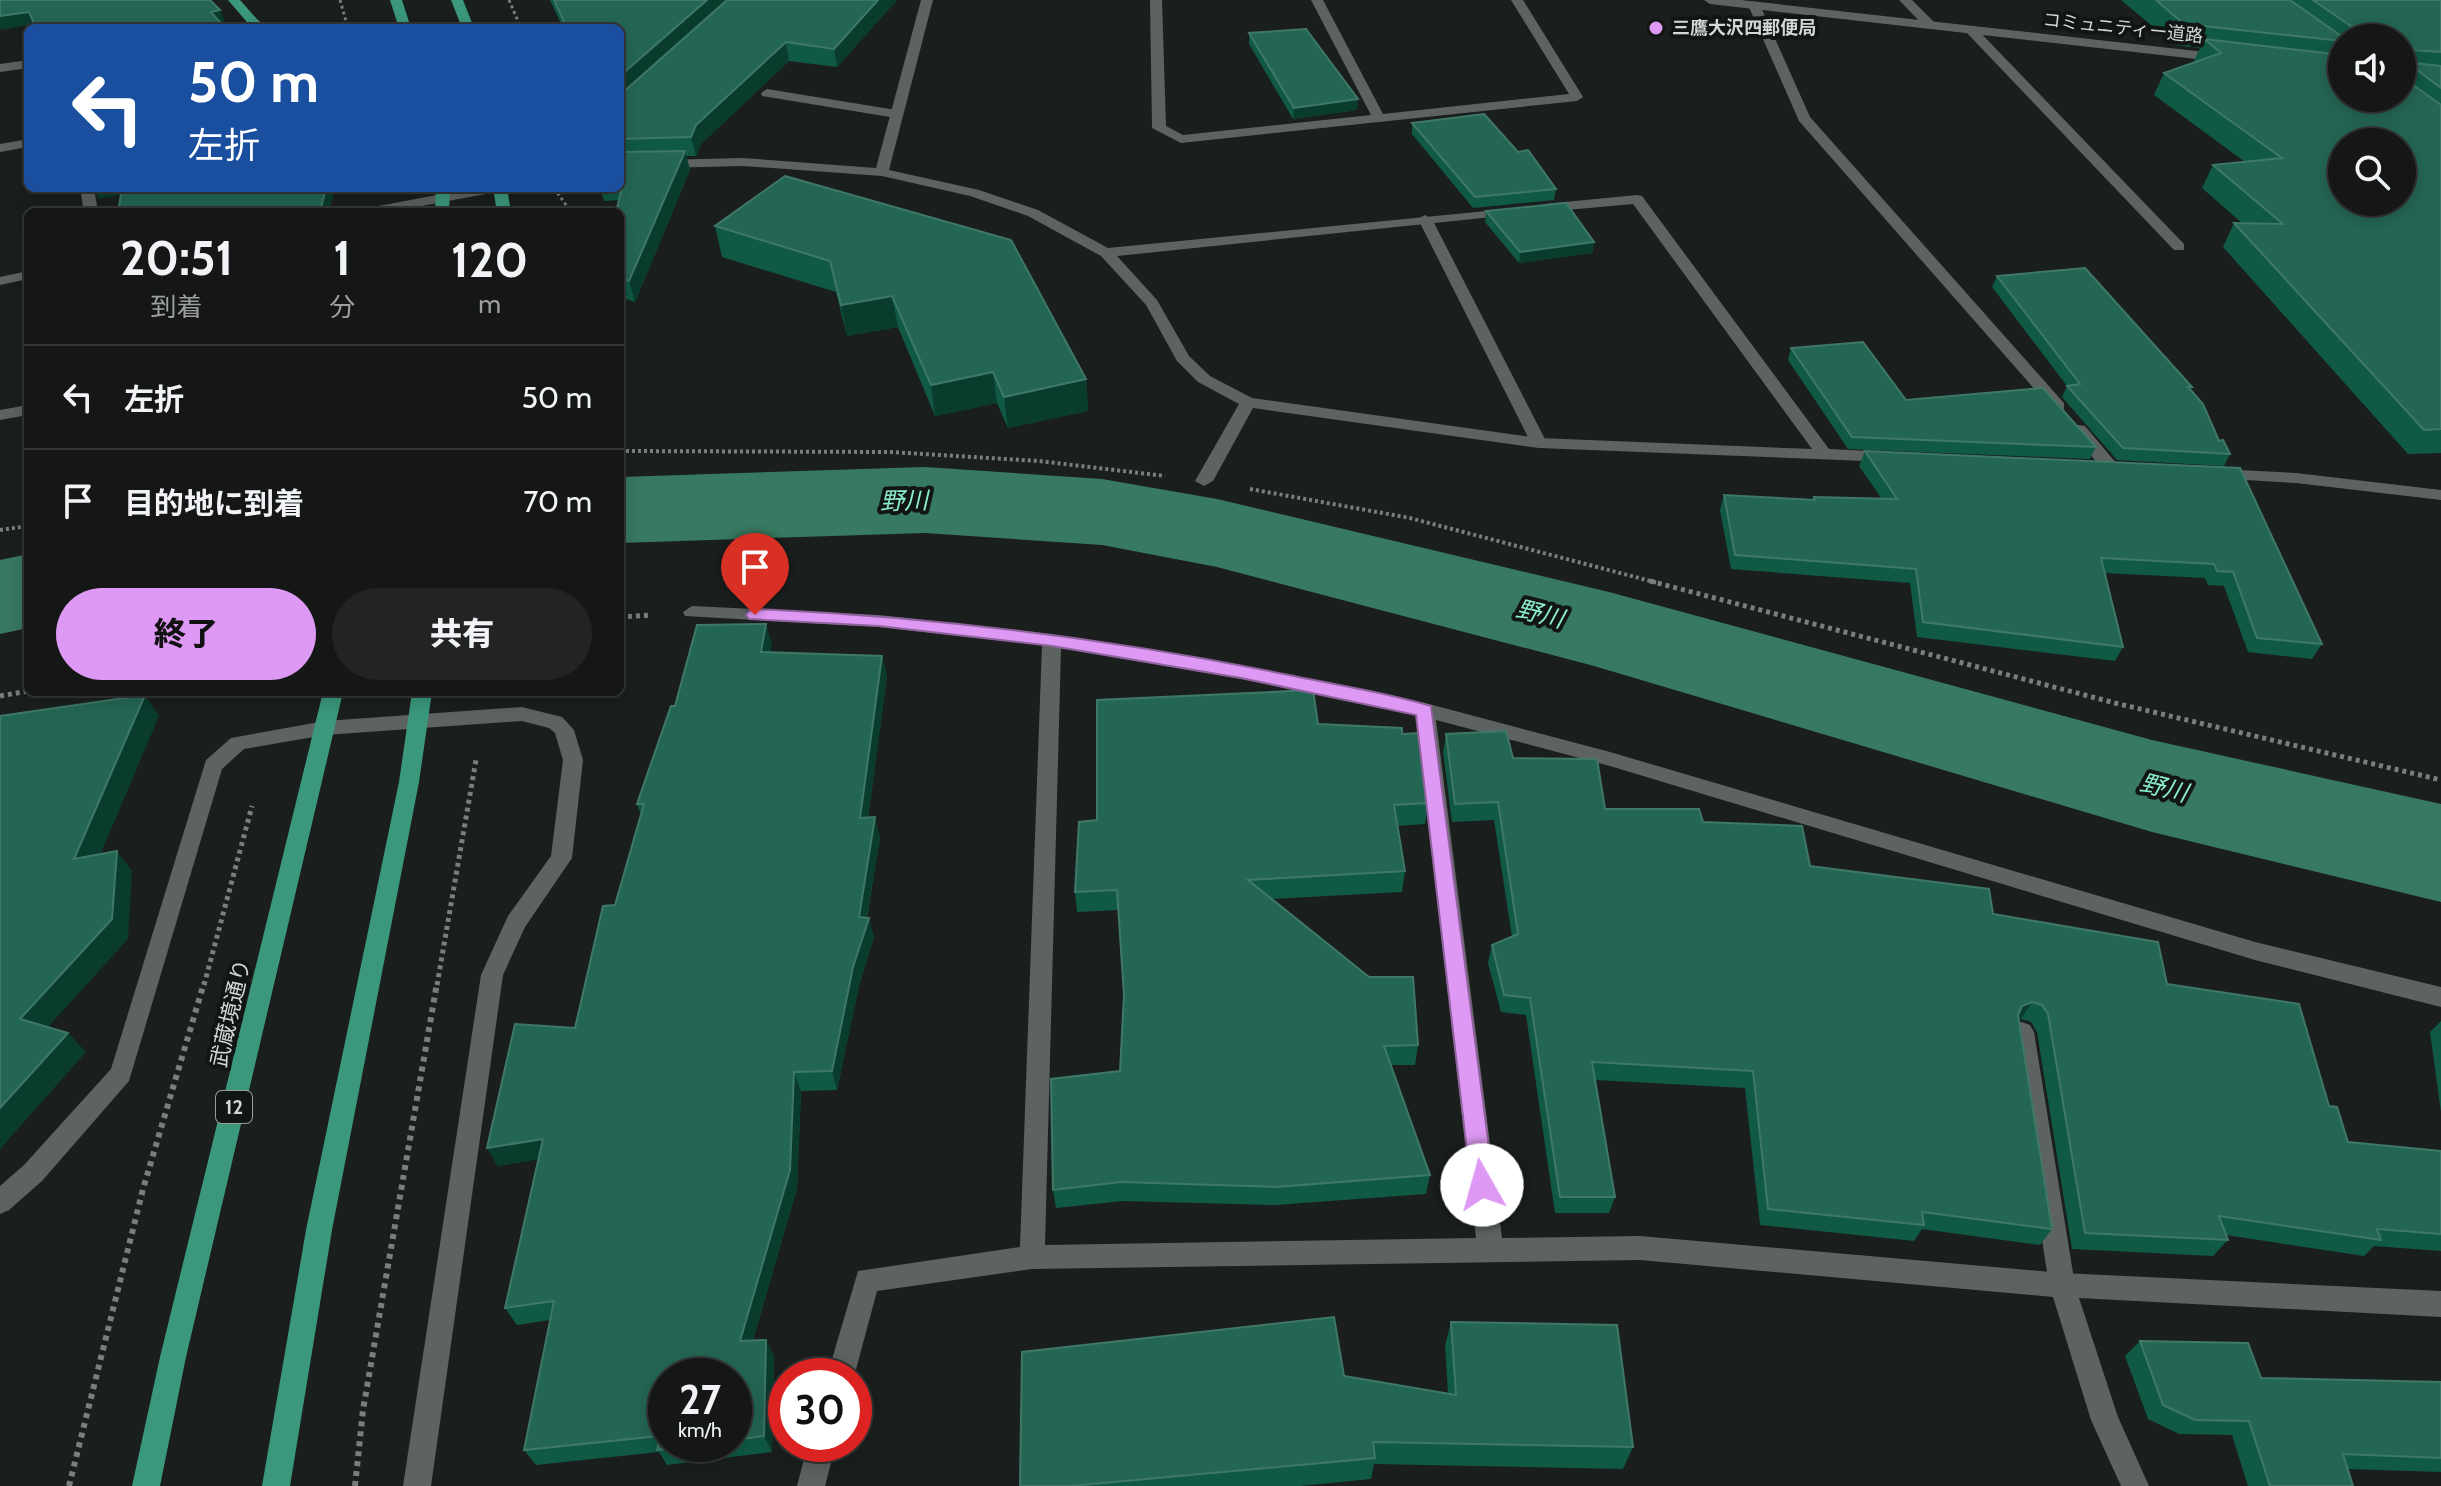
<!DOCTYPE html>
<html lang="ja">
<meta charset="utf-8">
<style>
body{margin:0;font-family:Cabin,"Noto Sans JP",sans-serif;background:#212423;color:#f1f3f6;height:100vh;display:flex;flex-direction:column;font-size:30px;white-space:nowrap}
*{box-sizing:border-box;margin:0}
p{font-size:26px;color:#9d9fa1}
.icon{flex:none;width:44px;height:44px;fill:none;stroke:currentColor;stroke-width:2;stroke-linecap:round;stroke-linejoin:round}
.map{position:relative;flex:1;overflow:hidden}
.details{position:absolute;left:24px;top:208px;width:600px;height:488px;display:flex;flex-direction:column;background:#141716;border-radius:12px;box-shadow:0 4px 20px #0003,0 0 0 2px #333635}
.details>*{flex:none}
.banner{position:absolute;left:24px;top:24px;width:600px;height:168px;border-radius:12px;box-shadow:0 4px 20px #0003,0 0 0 2px #333635;background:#1a4fa0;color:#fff;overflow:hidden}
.tools{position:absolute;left:2328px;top:24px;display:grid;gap:16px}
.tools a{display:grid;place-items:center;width:88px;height:88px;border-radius:50%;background:#141716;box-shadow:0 4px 20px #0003,0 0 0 2px #333635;font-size:40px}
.speed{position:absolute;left:648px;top:1358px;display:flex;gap:16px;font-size:40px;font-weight:700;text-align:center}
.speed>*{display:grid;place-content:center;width:104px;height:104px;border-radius:50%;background:#141716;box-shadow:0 4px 20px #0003,0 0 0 2px #333635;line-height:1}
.speed small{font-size:20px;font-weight:400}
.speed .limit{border:12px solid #d22;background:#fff;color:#111}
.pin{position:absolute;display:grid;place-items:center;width:68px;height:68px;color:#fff;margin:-82px -34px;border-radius:50% 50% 50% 0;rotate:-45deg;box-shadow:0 0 8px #0007}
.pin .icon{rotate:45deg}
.me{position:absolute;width:88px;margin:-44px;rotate:353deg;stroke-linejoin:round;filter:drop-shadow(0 0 6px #0008)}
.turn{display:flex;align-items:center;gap:28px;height:168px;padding:0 32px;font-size:36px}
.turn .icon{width:104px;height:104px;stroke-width:2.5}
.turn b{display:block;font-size:56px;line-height:68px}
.eta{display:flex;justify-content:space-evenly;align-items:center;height:136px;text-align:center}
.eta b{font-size:48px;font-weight:800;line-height:56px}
.primary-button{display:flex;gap:16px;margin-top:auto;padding:16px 32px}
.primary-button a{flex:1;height:92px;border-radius:48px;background:#dd99f3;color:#111;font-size:32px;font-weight:800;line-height:92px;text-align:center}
.primary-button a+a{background:#212423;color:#f1f3f6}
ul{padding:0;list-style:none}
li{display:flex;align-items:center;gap:24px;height:104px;padding:0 32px;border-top:2px solid #333635}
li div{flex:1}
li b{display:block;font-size:30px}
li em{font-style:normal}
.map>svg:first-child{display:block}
</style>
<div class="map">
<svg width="2441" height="1486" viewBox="0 0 2441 1486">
<rect width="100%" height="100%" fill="#1a1f1d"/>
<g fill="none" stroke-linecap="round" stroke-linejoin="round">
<path fill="#387961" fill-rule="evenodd" d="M925 467 1102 479 1217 499 1609 592 2152 740 2441 804V902L2152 832 1594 666 1217 567 1102 545 925 533 620 543V477Z
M28 554V628L0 634V560Z"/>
<path stroke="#7a7f7d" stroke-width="3" stroke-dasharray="3 3" stroke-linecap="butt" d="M340 0 348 28
M509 0 521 28
M554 188 571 212"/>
<path stroke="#7a7f7d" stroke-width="4" stroke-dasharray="3 3" stroke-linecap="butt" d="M620 451 890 452 1039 461 1165 476
M1250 489 1410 518 1658 583
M0 530 28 526"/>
<path stroke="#7a7f7d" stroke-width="5" stroke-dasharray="4 4" stroke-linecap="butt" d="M1650 581 2115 703 2441 780
M620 617 651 615
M0 696 28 691
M204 985 252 806
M437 985 476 760"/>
<path stroke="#7a7f7d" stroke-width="6" stroke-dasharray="5 5" stroke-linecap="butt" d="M69 1486 143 1189 204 983
M355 1486 363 1410 437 983"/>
<path fill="#5d6361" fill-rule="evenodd" d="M1150 0H1162L1166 126 1183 135 1371 115 1311 0H1323L1383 114 1569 94 1511 0H1523L1583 97 1577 101 1181 143 1152 128Z
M1899 0H1912L1934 22V28H1926Z
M767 89 896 110 902 114 896 118 762 96 761 93Z
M1425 215 1432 219 1547 443 1545 447H1533L1531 443 1418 219Z
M2022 1022 2030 1025 2034 1032 2075 1285 2071 1294 2062 1297 2053 1294 2049 1285 2010 1032 2014 1025Z"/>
<path fill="#5d6361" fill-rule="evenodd" d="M921 0H933L889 170 979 190 1038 210 1108 248 1517 208 1519 211 1512 215 1117 256 1157 300 1189 356 1210 376 1252 398 1539 438 1812 449 1633 204 1544 212 1537 208 1544 204 1637 195 1642 196 1829 449 1891 452 1899 457 1891 462 1539 448 1253 408 1213 481 1204 486 1195 481 1239 404 1198 382 1177 361 1146 305 1101 256 1028 216 970 196 882 176 743 166 620 169V161L743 158 876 168Z
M1750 3 1760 5 1810 117 2064 403V409H2052L1799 121 1748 5Z
M256 20 260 21V27L229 28Z
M1966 26H1974L2184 244V250H2174L1966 32Z
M28 60V68L0 72V64Z
M28 139V147L0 152V144Z
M80 188H94L98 212H84Z
M474 188H503L496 192 390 212H361L368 208Z
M28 271V279L0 285V277Z
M28 405V415L0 420V410Z
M2079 425 2085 426 2117 464 2119 468 2117 472H2105L2073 434 2071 430 2073 426Z
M2218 469 2296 473 2441 490V500L2296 483 2212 478 2209 474Z
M692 606 879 615 1052 634 1241 665 1425 703 1610 752 2255 942 2441 987V1007L2255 960 1610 766 1436 720 1502 1238 1640 1236 2062 1273 2441 1291V1317L2079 1298 2118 1417 2149 1486H2121L2091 1420 2053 1297 1640 1260 1032 1269 877 1291 854 1377 827 1376 858 1271 1020 1247 1042 645 879 627 685 616 683 612ZM1061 648 1241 679 1416 715 1476 1238 1045 1245Z
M522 707 562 717 574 730 583 760 572 858 525 927 503 975 431 1486H403L481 975 508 916 551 856 563 760 555 733 549 728 522 721 325 735 244 749 222 769 129 1081 42 1181 9 1210 0 1214V1186L24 1165 111 1069 206 760 231 738 325 721Z
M808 1444H836L825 1486H797Z"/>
<path fill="#5d6361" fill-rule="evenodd" d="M1704 0H1741L2223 54 2229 58 2223 62 1710 4Z"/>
<path fill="#3b987d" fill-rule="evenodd" d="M228 0H240L265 28H252Z
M390 0H402L411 28H399Z
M451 0H463L474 28H462Z
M436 188H450L449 212H435Z
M493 188H507L511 212H497Z
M323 692H343L186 1357 160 1486H132L160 1357Z
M412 692H432L419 782 332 1230 290 1486H262L306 1230 399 782Z"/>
</g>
<path fill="#0f5945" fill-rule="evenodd" d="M550 0H897L837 67 789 61 701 144 696 156H686L690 170 635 302 620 297V212L619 200 604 201 600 188H620V28H563Z
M2121 0H2441V453L2408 454 2223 247 2234 223 2243 224 2202 188 2213 165 2245 162 2154 95 2164 73 2195 62 2194 61 2200 48 2175 45ZM2342 38H2402L2342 98Z
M1249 33 1358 99 1357 110 1293 119 1249 44Z
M1412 123 1518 152 1556 189 1554 200 1473 208 1412 134Z
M785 176 1086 379 1088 411 1008 428 997 403 935 416 898 327 847 336 836 292 722 257 715 226Z
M1486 211 1594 242 1592 253 1519 263 1485 222Z
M1997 276 2192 387 2191 390 2219 441 2230 454 2224 466 2117 460 2062 397 2067 386 1992 287Z
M1791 348 1906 400 2096 447 2090 459 1848 449 1788 360Z
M1865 451 2240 468 2322 644 2312 659 2248 652 2224 586 2208 585 2205 578 2105 573 2123 647 2115 661 1917 637 1910 583 1731 569 1720 510 1724 495 1813 500 1814 497 1882 499 1859 466Z
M772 644 770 652 882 656 887 676 868 818 880 837 867 918 874 937 859 986 837 1090 801 1091 797 1188 753 1340 774 1356 772 1452 667 1465 659 1452 536 1465 524 1450 550 1320 517 1325 505 1308 538 1159 498 1166 487 1148 575 1028 615 905 641 814 637 804 675 706ZM734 1376V1444H666Z
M1402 734 1428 803 1425 824 1397 826 1405 871 1402 892 1271 899 1418 1045 1415 1065H1391L1430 1175 1426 1194 1275 1205 1123 1201 1056 1208 1053 1190 1120 1071 1124 995 1118 910 1077 912 1075 892 1097 820Z
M1446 734 1513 758 1605 809 1703 822 1810 866 1993 914 2167 984 2329 1106 2348 1142 2441 1151V1251L2374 1246 2364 1256 2226 1235 2228 1240 2213 1256 2072 1249 2037 1032 2031 1022 2021 1019 2019 1020 2052 1229 2040 1245 1922 1229 1914 1241 1760 1225 1745 1088 1595 1080 1615 1197 1609 1213H1555L1526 1015 1501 1012 1488 963 1492 945 1512 937 1494 820 1452 822 1443 752Z
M2441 1021V1112L2430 1032Z
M1451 1322 1633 1447 1623 1469 1374 1464 1371 1479 1300 1486H1020L1344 1376 1448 1393 1445 1346Z
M2140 1341 2261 1378 2441 1382V1472L2348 1469 2353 1486H2248L2232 1435 2179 1434 2148 1419 2125 1356Z"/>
<path fill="#0a3c2e" d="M707 0H732L620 100V76Z
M878 0H897L837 67 834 49Z
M220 10 225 22 217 24 211 12Z
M29 12 35 24 0 30V16Z
M786 42 789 61 701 144 696 156 691 137 696 125Z
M2417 70 2405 93 2402 76Z
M1358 99 1357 110 1293 119 1294 108Z
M685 151 690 170 635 302 629 281Z
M93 188H128L131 193 99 199Z
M326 188H335L329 212H320Z
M1594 242 1592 253 1519 263 1520 252Z
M892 296 898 327 847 336 841 305Z
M993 372 997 403 935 416 931 385Z
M1086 379 1088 411 1008 428 1004 397Z
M766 624 772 644 766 671 761 652Z
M882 656 887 676 865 838 860 818Z
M145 695 159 716 90 879 74 859Z
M875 817 880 837 864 932 869 918 874 937 859 986 837 1090 832 1071Z
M117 851 132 871 128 939 38 1038 20 1019Z
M2032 1002 2021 1019 2011 1024 2022 1006Z
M68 1033 86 1052 0 1149V1108Z
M794 1072 801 1091 797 1188 748 1357 740 1341Z
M543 1139 553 1157 498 1166 487 1148Z
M766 1340 774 1356 772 1452 764 1436Z"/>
<path fill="#246654" stroke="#3f7868" stroke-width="2" fill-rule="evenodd" d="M0 0H210L220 10 211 12 225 28H36L29 12 0 16Z
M554 0H707L620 76V28H567Z
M727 0H878L834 49 786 42 696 125 691 137 620 139V95Z
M2156 0H2290L2344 38H2342V41L2184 24Z
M2313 0H2441V52L2412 50 2414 63 2441 66V88L2417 70 2402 76V38H2355V29Z
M1306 29 1358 99 1294 108 1249 33Z
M2204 39 2342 55V98H2402V77L2441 105V429L2424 430 2234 223 2283 224 2213 165 2282 158 2164 73 2221 53ZM2342 142H2402V202H2342Z
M1484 114 1518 152 1528 150 1556 189 1475 197 1412 123Z
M685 151 629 281 620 278V212H616L624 179 620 180V152Z
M785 176 1011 240 1086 379 1004 397 993 372 931 385 892 296 841 305 830 261 715 226Z
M122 188H326L320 212H118Z
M1566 203 1594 242 1520 252 1486 211Z
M2085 268 2192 387H2188L2203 404 2219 441 2223 440 2230 454 2123 448 2067 386 2080 384 1997 276Z
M1863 342 1906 400 2043 388 2096 447 1852 437 1791 348Z
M1865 451 2240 468 2322 644 2257 638 2233 572 2217 571 2214 564 2101 558 2123 647 1923 622 1916 569 1735 555 1724 495 1815 500 1814 497 1897 499Z
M766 624 761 652 882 656 860 818 875 817 859 917 869 918 853 967 832 1071 794 1072 790 1170 740 1341 766 1340 764 1436 734 1440V1376H666V1444H703L657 1450 660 1436 524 1450 554 1301 505 1308 543 1139 487 1148 515 1024 575 1028 603 906 615 905 644 804H637L671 706H675L697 625Z
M1313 690 1318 724 1402 728V734L1420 733 1428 803 1394 805 1405 871 1248 880 1369 977H1413L1418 1045 1384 1046 1430 1175 1276 1187 1121 1182 1053 1190 1051 1079 1120 1071 1124 995 1117 890 1075 892 1079 822 1097 820V700Z
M145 695 74 859 117 851 112 919 20 1019 68 1033 0 1108V716Z
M1506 731 1513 758 1597 759 1605 809H1699L1703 822 1802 826 1810 866 1989 889 1993 914 2158 942 2167 984 2299 1004 2329 1106 2337 1107 2348 1142 2441 1151V1234L2377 1229 2381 1240 2219 1216 2228 1240 2085 1233 2048 1014 2042 1005 2032 1002 2022 1006 2018 1015 2052 1229 1922 1212 1924 1225 1768 1209 1753 1071 1592 1062 1615 1197H1560L1530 998 1504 995 1492 945 1518 934 1498 802 1455 804 1446 734Z
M1334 1317 1344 1376 1456 1395 1451 1322 1617 1325 1633 1447 1373 1442 1375 1458 1070 1486H1020L1022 1352Z
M2140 1341 2248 1343 2261 1378 2441 1382V1458L2343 1454 2353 1486H2270L2249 1421 2195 1420 2163 1405Z"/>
<path fill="#dd99f3" stroke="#90639e" stroke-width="2" d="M755 609C935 617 1113 639 1289 675 1336 685 1385 692 1431 706L1494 1185 1490 1193 1482 1196 1474 1193 1471 1185 1416 715 1241 678 1052 646 879 626 749 619 746 615 749 611Z"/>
<circle fill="#dd99f3" stroke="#111614" stroke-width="3" cx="1656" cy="28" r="8"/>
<g text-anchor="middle" stroke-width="8" stroke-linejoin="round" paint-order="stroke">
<g font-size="18" font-weight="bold" fill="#d3d7d5" stroke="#111614" text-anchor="start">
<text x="1672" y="34">三鷹大沢四郵便局</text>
</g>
<g font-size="18" fill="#d3d7d5" stroke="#111614">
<text transform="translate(2123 28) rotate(6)" y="6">コミュニティー道路</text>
</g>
<rect fill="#111614" stroke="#999d9b" stroke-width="2" x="216" y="1091" width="36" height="32" rx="6"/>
<g font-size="20" font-weight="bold" fill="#d3d7d5">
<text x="234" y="1114">12</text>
</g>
<g font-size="22" fill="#d3d7d5" stroke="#111614">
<text transform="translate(230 1013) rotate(-77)" y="8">武蔵境通り</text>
</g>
<g font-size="24" font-style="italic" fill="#8defca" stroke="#111614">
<text transform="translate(904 501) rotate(-1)" y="8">野川</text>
<text transform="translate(1540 614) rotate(14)" y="8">野川</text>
<text transform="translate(2164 788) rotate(14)" y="8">野川</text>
</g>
</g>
</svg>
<div class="tools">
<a><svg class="icon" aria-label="sound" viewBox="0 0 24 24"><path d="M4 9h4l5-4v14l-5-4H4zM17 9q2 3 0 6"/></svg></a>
<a><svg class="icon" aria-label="search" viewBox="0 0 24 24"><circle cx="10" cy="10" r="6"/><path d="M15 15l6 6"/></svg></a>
</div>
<div class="speed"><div>27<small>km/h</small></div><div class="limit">30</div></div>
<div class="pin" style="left:755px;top:615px;background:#d93025"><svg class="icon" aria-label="arrive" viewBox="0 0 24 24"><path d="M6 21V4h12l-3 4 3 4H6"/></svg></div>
<svg class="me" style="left:1482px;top:1185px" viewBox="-20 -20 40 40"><circle r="19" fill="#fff"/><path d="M0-13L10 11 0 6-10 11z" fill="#dd99f3"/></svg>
<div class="banner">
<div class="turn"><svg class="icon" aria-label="left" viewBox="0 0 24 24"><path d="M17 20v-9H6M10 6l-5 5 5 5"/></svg><div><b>50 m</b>左折</div></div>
</div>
<section class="details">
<div class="eta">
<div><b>20:51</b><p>到着</p></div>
<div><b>1</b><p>分</p></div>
<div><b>120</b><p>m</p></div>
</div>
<ul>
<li><svg class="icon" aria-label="left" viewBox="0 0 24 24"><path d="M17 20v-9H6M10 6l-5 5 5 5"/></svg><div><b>左折</b></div><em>50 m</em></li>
<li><svg class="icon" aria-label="arrive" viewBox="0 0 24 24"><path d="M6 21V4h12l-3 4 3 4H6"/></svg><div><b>目的地に到着</b></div><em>70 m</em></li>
</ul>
<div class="primary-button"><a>終了</a><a>共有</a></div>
</section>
</div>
